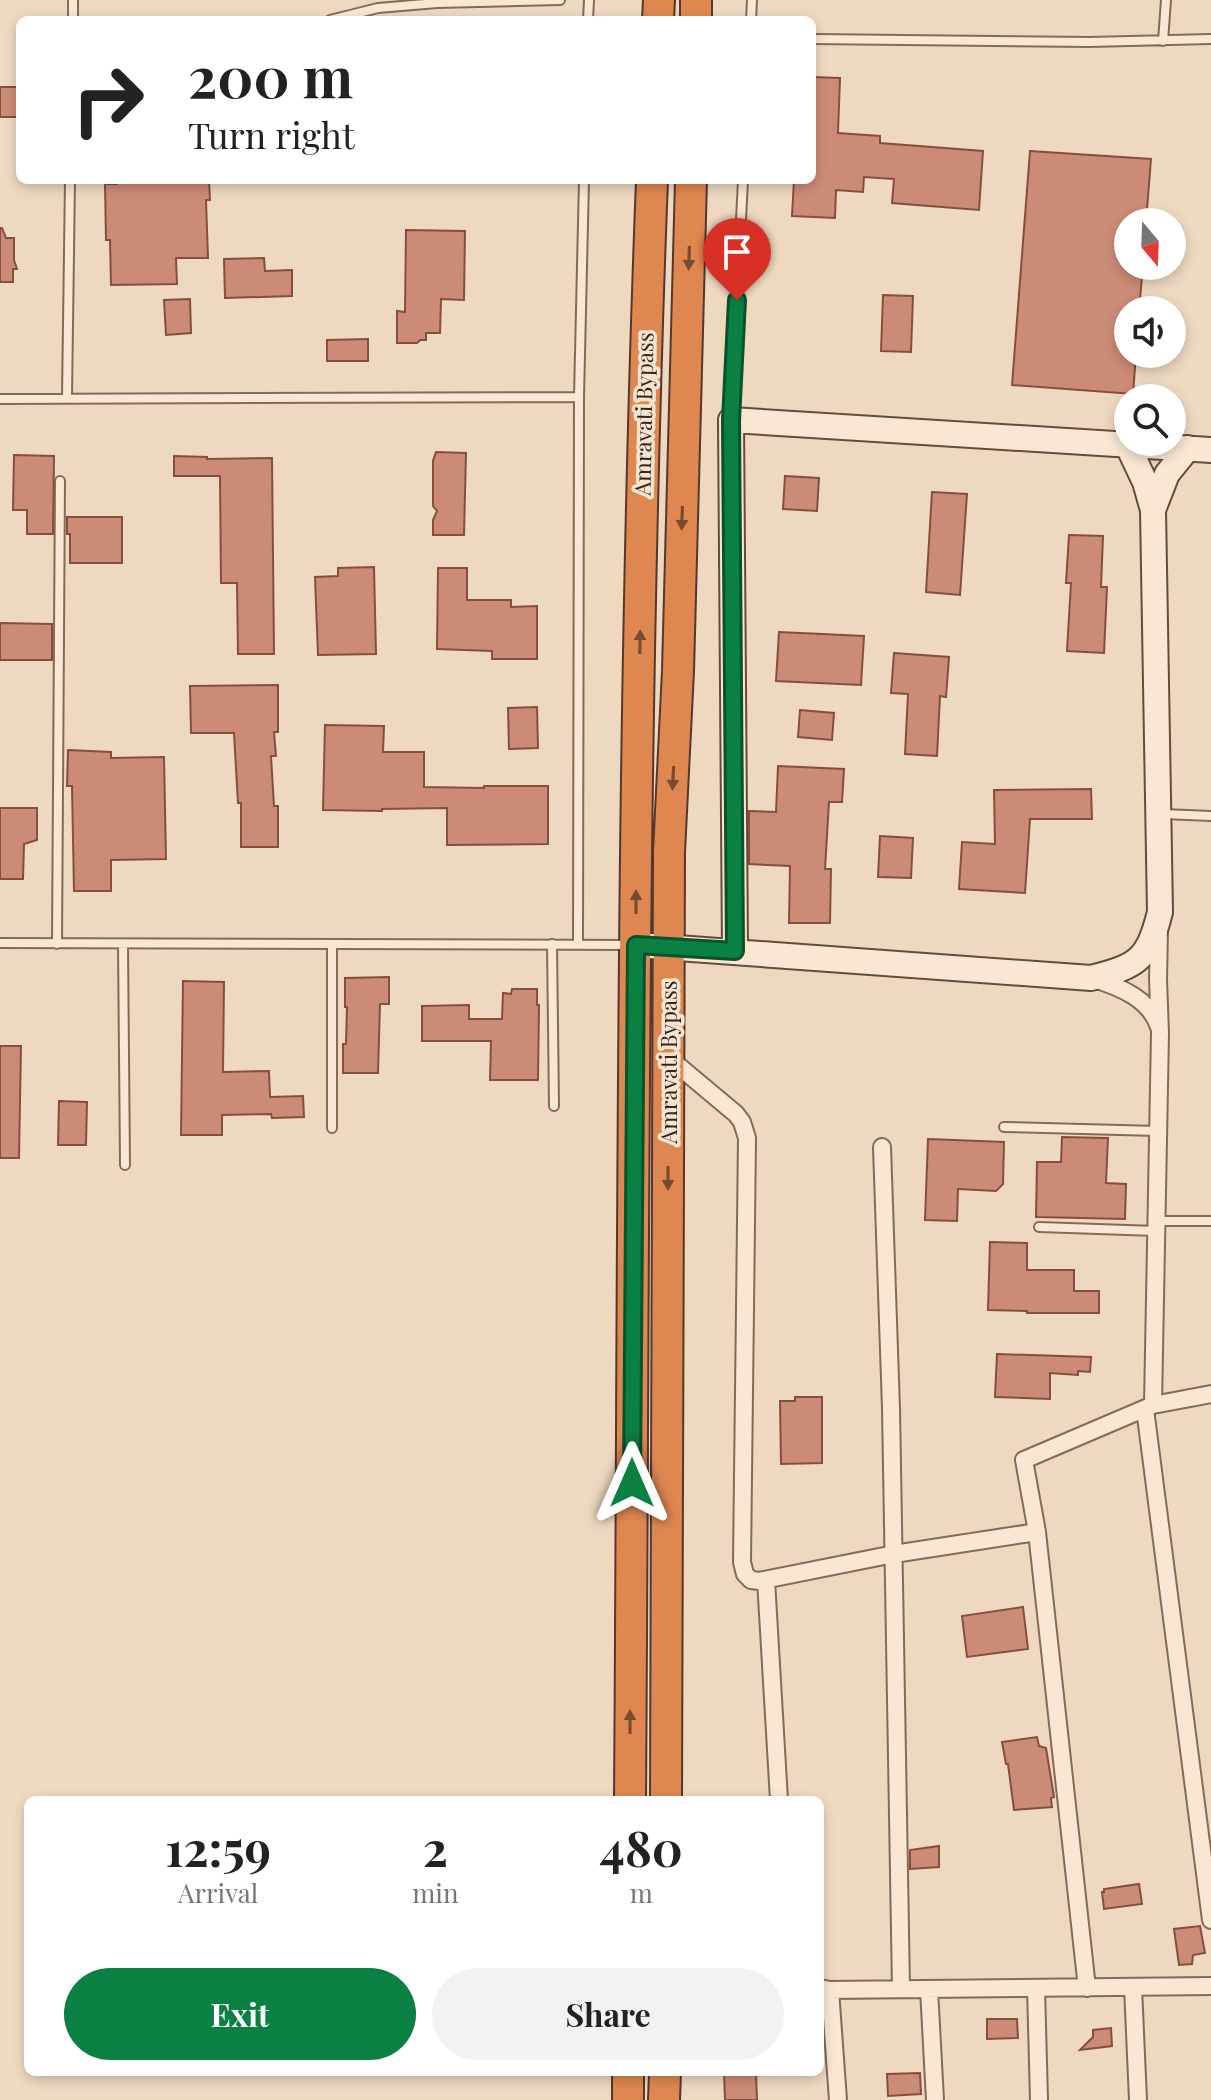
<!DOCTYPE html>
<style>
body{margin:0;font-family:"Playfair Display",serif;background:#f2f2f2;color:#222;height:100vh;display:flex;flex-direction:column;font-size:30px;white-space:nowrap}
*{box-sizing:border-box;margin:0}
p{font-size:26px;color:#767676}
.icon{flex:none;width:44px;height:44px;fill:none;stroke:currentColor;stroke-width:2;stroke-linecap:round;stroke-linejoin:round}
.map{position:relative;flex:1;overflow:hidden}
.drawer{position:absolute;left:24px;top:1796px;width:800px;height:280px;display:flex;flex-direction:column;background:#fff;border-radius:12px;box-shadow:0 4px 12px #0003}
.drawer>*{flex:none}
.top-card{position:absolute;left:16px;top:16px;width:800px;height:168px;border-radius:12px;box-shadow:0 4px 12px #0003;background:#fff;color:#222;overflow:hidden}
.needle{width:52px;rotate:161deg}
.tools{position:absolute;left:1114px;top:208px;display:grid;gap:16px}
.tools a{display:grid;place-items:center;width:72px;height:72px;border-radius:50%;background:#fff;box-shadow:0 4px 12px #0003;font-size:40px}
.pin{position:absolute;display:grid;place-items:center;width:68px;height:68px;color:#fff;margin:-82px -34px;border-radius:50% 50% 50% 0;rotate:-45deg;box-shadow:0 0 8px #0007}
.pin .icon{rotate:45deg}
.me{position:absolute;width:88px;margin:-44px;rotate:0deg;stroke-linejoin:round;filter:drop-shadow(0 0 6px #0008)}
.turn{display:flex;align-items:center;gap:28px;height:168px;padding:0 40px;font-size:36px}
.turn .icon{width:104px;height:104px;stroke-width:2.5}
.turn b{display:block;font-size:56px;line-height:68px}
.eta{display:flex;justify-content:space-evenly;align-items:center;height:136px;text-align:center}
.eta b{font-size:48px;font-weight:700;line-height:56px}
.button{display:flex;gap:16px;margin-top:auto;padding:16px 40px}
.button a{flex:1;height:92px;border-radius:48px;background:#0b8043;color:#fff;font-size:32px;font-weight:700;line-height:92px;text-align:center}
.button a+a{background:#f2f2f2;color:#222}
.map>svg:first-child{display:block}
</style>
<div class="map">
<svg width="1211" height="2100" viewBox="0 0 1211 2100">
<rect width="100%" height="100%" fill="#eed8c0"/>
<path fill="#cc8b76" stroke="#864e3e" stroke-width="2" d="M812 77 840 78 838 133 880 136V143L983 151 979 210 892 203 894 179 864 177 863 192 836 190 835 218 792 216 794 180H812Z
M0 87H20L19 117H0Z
M1030 151 1151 159 1146 222H1128V266H1143L1139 310H1128V354H1136L1133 394 1012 385Z
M117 180H209L210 200H206L208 258H176L177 284 111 285 110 240H106L105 184H117Z
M0 228H2L6 238H14V260L17 269H13V282H0Z
M406 230 465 231 464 300 441 299 440 333H426V340H420L417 343H397V311L405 312Z
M264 258 265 271 292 270V296L225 298 224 259Z
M883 295 913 296 911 352 881 351Z
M190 299 191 333 166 335 164 300Z
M368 339V361H327V340Z
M436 452 466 453 464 535H433V520L437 511 433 506V461Z
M14 455 54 456 53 534H27V510H13Z
M174 456 207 457V459L272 458 274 654H238L237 583H221L220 476H174Z
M785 476 819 478 817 511 783 509Z
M932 492 967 494 960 595 926 592Z
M67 517H122V563H70V534H67Z
M1069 535 1103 536 1101 587H1107L1104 653 1067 651 1071 583H1066Z
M374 567 376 654 318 655 315 577 338 576V568Z
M438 568H467V600H511V607L537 606V659H492V651L437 649Z
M0 623 52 624V660H0Z
M779 632 864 636 861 685 776 681Z
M894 653 949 657 946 697 940 696 937 756 905 754 908 694 891 693Z
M278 685V732H274L276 756H271L274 806H278V847H241V803H238L234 733H191L190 686Z
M537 707 538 748 509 749 508 708Z
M800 710 834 713 832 740 798 737Z
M325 725 384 726 383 752H424V787L484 788V786H548V844L447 845V808L382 809V811L323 810Z
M68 750 111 752V758L164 757 166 859 111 860V891H74L72 786H67Z
M778 766 844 769 842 802H829L825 869H831L830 923H789L790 866 749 864V811L776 812Z
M1091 789 1092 819H1030L1025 893 959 889 962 842 995 844 994 790Z
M0 808H37V840L24 844 23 879H0Z
M880 836 913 838 911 878 878 877Z
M389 977V1004H380L378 1073H343V1044H346L347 1007H345V978Z
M183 981 224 982 223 1072 269 1071 270 1097 303 1096 304 1117 272 1118 271 1114 222 1115V1135H181Z
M512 989H537V1005H539L538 1080H490L491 1041H422V1006L469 1005V1019H502L503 993 511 994Z
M0 1046H21L19 1158H0Z
M59 1101 87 1102 86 1145H58Z
M1062 1137 1108 1138 1106 1183 1126 1184 1125 1219 1036 1217 1037 1162H1061Z
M928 1139 1004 1142 1003 1184 996 1191 958 1189 957 1221 925 1220Z
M990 1242 1027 1243V1270H1074V1291H1099V1313H1027V1311L988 1310Z
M997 1354 1091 1357 1090 1372 1078 1371V1375L1050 1373V1399L995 1397Z
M795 1397H822V1463L781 1464 780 1401H795Z
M1023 1607 1028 1649 967 1657 962 1616Z
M1037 1737 1039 1746 1046 1748 1054 1797 1051 1798 1052 1807 1014 1810 1008 1764H1006L1002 1742Z
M939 1846V1867L910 1869V1850Z
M1139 1884 1142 1904 1104 1909 1102 1892H1104V1889Z
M1200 1926 1205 1953 1193 1955 1192 1964 1179 1965 1174 1929Z
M987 2019H1017L1018 2038 987 2039Z
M1111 2028 1112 2046 1080 2050 1093 2037V2030Z
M724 2072H756L757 2100H725Z
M920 2073 921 2094 888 2096 887 2074Z"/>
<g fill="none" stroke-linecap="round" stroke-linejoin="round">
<defs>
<path id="lane" d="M73 20V0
M330 20 378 8 437 3 560 0
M588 20 589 0
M751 20 752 0
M812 39 1089 42 1211 39
M1163 41 1166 0
M67 397 70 180
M0 399 579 397
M731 419 743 180
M1163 814 1211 816
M0 943 631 945
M57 944 60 481
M123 944 125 1165
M332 944V1128
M552 944 554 1106
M578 945 579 397 584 180
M1004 1127 1158 1131
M1157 1221H1211
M1039 1227 1156 1231"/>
<path id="street" d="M1094 979C1120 987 1150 999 1159 1027
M669 1058 736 1114 742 1122 747 1138 742 1562 745 1574 751 1580 759 1581 894 1554 1037 1532
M882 1147 891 1408 901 1989
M1153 1405 1160 1033 1158 979 1159 930
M1145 1409 1211 1920
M766 1580 779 1800
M1133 1987 1138 2100
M820 1988 830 1990 1211 1986
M1036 1988 1039 2100
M1087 1988 1037 1532 1024 1460 1153 1405 1211 1394
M929 1989 935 2100
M830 1990 838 2100"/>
<path id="secondary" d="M1153 510 1167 474 1188 448
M636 945 1091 978C1138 966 1148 960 1160 912L1153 510 1145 482 1127 444
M735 951 731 420 1211 450"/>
<path id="highway" d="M658 20 659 0
M696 20V0
M630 1800C634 1260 631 720 652 180
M666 1800 669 852 678 671 691 180
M628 2100V2072
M664 2100 665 2072"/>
</defs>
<use href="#lane" stroke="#876958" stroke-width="12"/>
<use href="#street" stroke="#876958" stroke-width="20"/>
<use href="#secondary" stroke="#684a3b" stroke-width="28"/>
<use href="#highway" stroke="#54382d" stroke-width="34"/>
<use href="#lane" stroke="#f9e7d3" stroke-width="8"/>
<use href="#street" stroke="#f9e7d3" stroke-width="16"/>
<use href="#secondary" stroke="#f9e7d3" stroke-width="24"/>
<use href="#highway" stroke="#de8750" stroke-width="30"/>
</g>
<defs><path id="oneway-solid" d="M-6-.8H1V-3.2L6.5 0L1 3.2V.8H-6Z" transform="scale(2)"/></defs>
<g fill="#794c31">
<use href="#oneway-solid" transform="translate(689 258) rotate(92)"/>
<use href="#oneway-solid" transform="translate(682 518) rotate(92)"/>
<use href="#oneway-solid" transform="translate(640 642) rotate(-89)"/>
<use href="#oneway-solid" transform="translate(673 778) rotate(93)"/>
<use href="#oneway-solid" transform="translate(636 902) rotate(-90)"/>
<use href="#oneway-solid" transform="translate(668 1178) rotate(90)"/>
<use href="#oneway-solid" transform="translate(630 1722) rotate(-90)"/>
</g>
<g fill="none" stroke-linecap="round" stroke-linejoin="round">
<defs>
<path id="route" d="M632 1483 636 945 735 951 731 420 737 300"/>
</defs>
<use href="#route" stroke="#07532c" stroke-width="20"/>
<use href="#route" stroke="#0b8043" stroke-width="14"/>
</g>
<g text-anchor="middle" stroke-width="7" stroke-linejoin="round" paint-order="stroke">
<g font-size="22" fill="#36251d" stroke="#f5e4d0">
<text transform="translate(644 414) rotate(-89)" y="8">Amravati Bypass</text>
<text transform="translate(669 1062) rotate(-90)" y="8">Amravati Bypass</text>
</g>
</g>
</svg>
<div class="tools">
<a><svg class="needle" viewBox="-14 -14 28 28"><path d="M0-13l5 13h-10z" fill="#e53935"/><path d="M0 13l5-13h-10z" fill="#767676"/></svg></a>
<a><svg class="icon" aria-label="sound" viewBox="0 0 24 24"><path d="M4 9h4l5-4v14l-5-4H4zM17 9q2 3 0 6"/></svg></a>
<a><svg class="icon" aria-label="search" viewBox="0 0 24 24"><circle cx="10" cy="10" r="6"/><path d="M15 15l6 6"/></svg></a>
</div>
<div class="pin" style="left:737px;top:300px;background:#d93025"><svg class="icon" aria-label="arrive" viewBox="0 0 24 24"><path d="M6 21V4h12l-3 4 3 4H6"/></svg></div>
<svg class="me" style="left:632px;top:1483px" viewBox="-20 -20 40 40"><path d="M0-17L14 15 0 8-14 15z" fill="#0b8043" stroke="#fff" stroke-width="4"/></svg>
<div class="top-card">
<div class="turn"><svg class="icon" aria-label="right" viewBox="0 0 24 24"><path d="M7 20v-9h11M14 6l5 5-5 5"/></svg><div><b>200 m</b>Turn right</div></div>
</div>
<section class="drawer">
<div class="eta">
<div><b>12:59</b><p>Arrival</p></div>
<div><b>2</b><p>min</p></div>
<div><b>480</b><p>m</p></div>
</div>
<div class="button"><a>Exit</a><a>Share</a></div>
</section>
</div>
